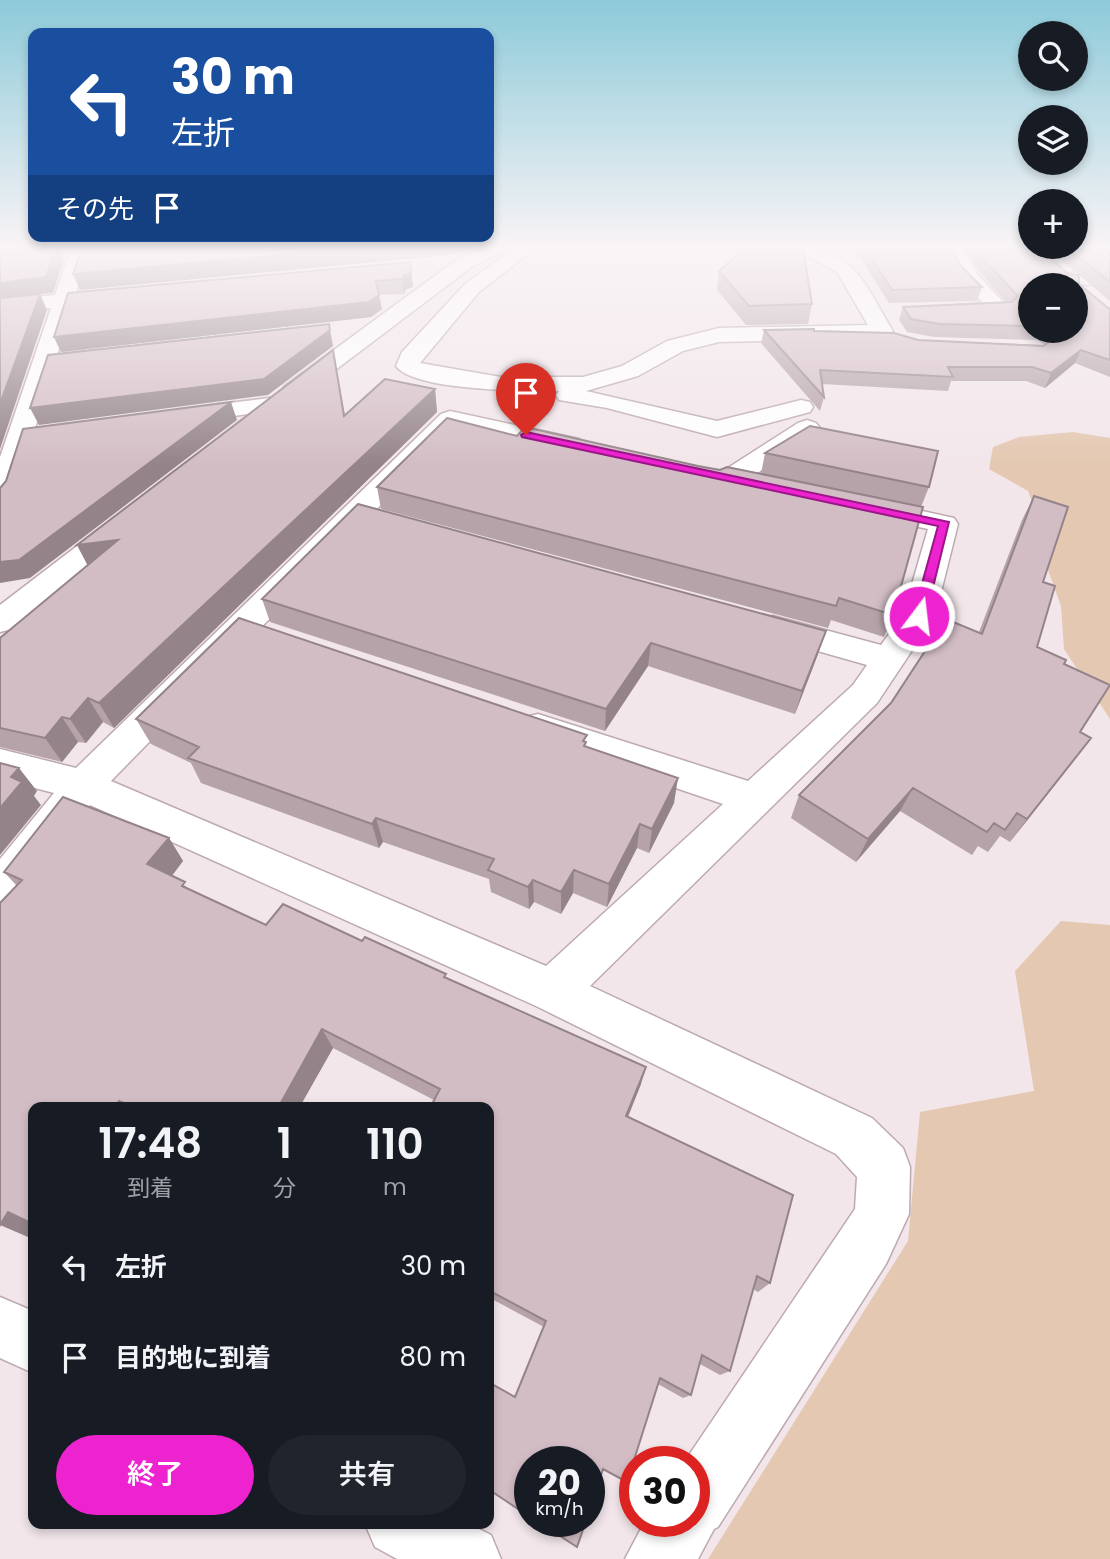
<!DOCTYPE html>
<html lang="ja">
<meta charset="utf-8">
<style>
body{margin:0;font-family:Poppins,"Noto Sans JP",sans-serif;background:#20242c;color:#f1f3f6;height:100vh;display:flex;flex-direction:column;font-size:26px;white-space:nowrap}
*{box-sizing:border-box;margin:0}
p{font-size:23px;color:#9ea1a6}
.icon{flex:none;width:38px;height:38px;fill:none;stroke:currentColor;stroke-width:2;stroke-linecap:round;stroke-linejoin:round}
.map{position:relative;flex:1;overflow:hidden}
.details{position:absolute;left:28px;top:1102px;width:466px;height:427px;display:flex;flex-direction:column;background:#171b24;border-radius:14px;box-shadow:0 4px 10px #0003}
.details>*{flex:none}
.banner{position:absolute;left:28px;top:28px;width:466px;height:214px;border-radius:14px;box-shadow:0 4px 10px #0003;background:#1a4fa0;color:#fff;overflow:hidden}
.tools{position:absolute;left:1018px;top:21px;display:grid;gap:14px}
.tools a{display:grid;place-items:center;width:70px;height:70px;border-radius:50%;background:#171b24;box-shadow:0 4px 10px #0003;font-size:35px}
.speed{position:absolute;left:514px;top:1446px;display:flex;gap:14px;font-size:35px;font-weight:700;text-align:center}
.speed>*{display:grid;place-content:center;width:91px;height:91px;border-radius:50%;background:#171b24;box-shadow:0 4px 10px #0003;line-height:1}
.speed small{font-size:18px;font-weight:400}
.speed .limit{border:10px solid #d22;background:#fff;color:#111}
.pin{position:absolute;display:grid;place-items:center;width:60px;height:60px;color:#fff;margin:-72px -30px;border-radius:50% 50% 50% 0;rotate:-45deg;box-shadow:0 0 7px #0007}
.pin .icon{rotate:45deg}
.me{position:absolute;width:77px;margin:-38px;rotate:15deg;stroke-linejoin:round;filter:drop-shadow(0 0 5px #0008)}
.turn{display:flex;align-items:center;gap:24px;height:147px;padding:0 28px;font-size:32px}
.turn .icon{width:91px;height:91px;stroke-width:2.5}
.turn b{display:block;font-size:49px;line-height:60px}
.then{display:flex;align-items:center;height:66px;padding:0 28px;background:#0003;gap:14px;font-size:26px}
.eta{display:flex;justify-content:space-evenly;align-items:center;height:119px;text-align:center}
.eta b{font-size:42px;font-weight:600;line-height:49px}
.cta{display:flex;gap:14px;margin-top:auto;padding:14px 28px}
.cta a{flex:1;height:80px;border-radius:42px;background:#ed23cf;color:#fff;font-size:28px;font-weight:600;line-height:80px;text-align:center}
.cta a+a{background:#20242c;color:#f1f3f6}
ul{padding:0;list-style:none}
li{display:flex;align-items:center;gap:21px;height:91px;padding:0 28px}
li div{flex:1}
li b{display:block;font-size:26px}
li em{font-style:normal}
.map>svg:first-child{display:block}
</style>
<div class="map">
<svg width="1110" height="1559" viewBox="0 0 1110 1559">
<rect width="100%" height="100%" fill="#f2e6ea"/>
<path fill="#e4c8b1" d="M1073 432 1110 438V719L1064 649 1061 606 1045 562 1039 521 1028 491 989 469 993 447 1019 437Z
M1061 921 1110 925V1559H708L908 1241 920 1112 1034 1091 1015 971Z"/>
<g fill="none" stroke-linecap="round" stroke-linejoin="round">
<defs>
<path id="minor" d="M71 248H89L76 293 119 289 129 295 119 301 72 306 14 498 10 504 0 506V457L51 308 0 312V300L55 295Z
M487 248H500L502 252 473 266 301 396H285L281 391 285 386 459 258Z
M515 248H536L479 292 420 363 501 377H583L622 366 667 341 719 328 868 325 837 272 793 248C856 248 864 284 893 331L882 338 719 342 683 351 638 376 586 391 717 421 801 400 810 402 813 407 810 412 717 437 607 408 559 400 556 395 559 391C527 391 414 391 396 366L402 352 465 284Z
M945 248H963L977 274 1010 309 1007 313 950 314 947 310 950 306 983 303 958 277Z
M1110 272V284L1069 285 1059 279 1069 273Z
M277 397 286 399 289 404 286 409 181 423 172 421 169 416 172 411 181 409Z
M450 411 579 439 583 445 579 451 570 453 456 428 111 781 546 966 723 804 525 737 520 727 525 717 538 714 748 781 853 685 867 665 761 635 757 627 761 619 773 616 881 645 903 615 928 529 858 514 854 508 858 502 868 499 954 518 958 524 935 616 877 703 590 986 872 1118 903 1148 910 1167 909 1214 886 1264 718 1527 714 1529 698 1559H625L645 1521H695V1461H685L855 1209 857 1177 836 1154 536 1006 90 805 15 903 0 908V859L54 793 0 779V749L76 768 441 414Z
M807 420 816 423 820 428 816 433 740 485H720L716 479 720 473 798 423Z
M125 514 135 517 139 523 135 529 12 629 0 632V605L115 517Z
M0 1297 33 1311V1373L0 1358Z
M365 1524H469L491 1535 501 1559H397L375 1547Z"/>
</defs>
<use href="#minor" stroke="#bdaab0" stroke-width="3"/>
<use href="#minor" fill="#fff" fill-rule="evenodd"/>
</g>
<path fill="#b5a3a9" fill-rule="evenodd" d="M738 248H803L812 304 808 324 746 325 717 290 719 271 739 253Z
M854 248H952L960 265 982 287 977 301 889 303Z
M965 248H1038L1068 274 1079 275 1047 248H1110V301L1079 275V284L1108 308H1110V377L1075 363 1045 388 1026 381H951L948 391 822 384 824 397 820 411 761 343 764 330 814 331 918 340 1044 345 1037 340 934 337 907 332 899 320 903 307 1007 303 979 272ZM1031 285 1076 331H1031Z
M410 262 413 287 406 289 404 294 379 295 382 309 371 317 61 352 54 337Z
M333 350 345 415 435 389 437 412 114 728 103 722 86 743 78 742 62 762 0 747V638L88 565 77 545Z
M517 436 720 470 761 474 765 453 929 487 921 507 893 615 884 637 831 620 828 628 381 509 377 487Z
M1034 496 1043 582 1037 647 1064 664 1080 732 1091 738 1010 842 1000 836 988 852 978 846 972 855 900 811 856 862 791 818 799 795 979 632 1022 520Z
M262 599 818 654 795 714 648 666 605 731 270 622Z
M136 719 586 746 674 803 649 853 637 848 607 907 573 893 561 914 534 902 529 909 491 892 489 879 383 842 379 848 201 783 191 763 151 744Z
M169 838 183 861 172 876 189 889 266 925 362 941 447 978 641 1084 628 1117 770 1283 758 1292 753 1289 730 1371 720 1375 700 1364 691 1395 683 1398 658 1384 627 1482 603 1469 515 1397 544 1327 488 1297V1108L434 1100 333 1048 299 1108H33L28 1237 17 886 4 872Z"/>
<path fill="#94848a" d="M56 248H60L64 259 53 293 40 294 47 310 0 449V283Z
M357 248H472L450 255 80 290 73 274Z
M410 262 413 287 406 289 404 294 402 279Z
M379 295 382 309 371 317 61 352 54 337Z
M330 330 333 346 268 395 39 425 30 408Z
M1081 350 1075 363 1045 388 1051 373Z
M435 389 437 412 114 728 99 703Z
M231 402 237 420 30 578 0 583V562Z
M118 540 90 570 77 545Z
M826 631 818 654 795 714 802 691Z
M651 643 648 666 605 731 606 709Z
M88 698 103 722 86 743 70 719Z
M62 717 78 742 62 762 45 738Z
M1091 738 1073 762 1010 842 1027 819Z
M19 768 37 791 34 796 41 805 0 855V808L11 777Z
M678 778 674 803 649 853 652 829Z
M913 788 900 811 856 862 868 839Z
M376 818 383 842 379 848 372 824Z
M640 824 637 848 607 907 609 884Z
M169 838 183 861 163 887 147 864Z
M574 870 573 893 561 914V892Z
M533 880 534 902 529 909 528 887Z
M322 1029 333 1048 299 1108H278Z
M646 1067 641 1084 622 1131 626 1116Z
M119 1101 128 1108H114Z
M8 1212 33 1223V1228L28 1237 0 1225Z"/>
<path fill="#d3bdc5" stroke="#94848a" stroke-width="2" d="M8 248H56L46 277 0 283V249Z
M82 248H357L73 274Z
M745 248H803L812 304 749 306 719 271Z
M865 248H952L960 265 982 287 892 290Z
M976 248H1038L1068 274 1079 275V284L1108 308H1110V360L1081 350 1051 373 1032 367H948L953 377 820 370 824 397 764 330 814 329V331L894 333 918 340 1043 346 1057 337 1048 331H1076V285H1031V326L939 324 911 319 903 307 1012 302 1018 296 984 260Z
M1067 248H1110V282Z
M410 262 411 273 404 275 402 279 376 281 379 295 369 302 54 337 68 293Z
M40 294 0 404V298Z
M329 324 330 330 264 379 30 408 48 355Z
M333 350 344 416 385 379 435 389 99 703 88 698 70 719 62 717 45 738 0 728V638L118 540 77 545Z
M231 402 19 560 0 562V488L6 481 23 429Z
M447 418 517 436 525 427 698 466 720 470 727 467 923 507 893 615 839 598 836 606 377 487Z
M810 426 938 451 929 487 765 453Z
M1034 496 1068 507 1043 582 1055 586 1037 647 1066 660 1064 664 1110 685 1080 732 1091 738 1027 819 1017 813 1005 830 994 823 987 832 913 788 868 839 799 795 891 703 946 619 982 634Z
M358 504 826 631 802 691 651 643 606 709 262 599Z
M239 618 587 735 583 741 586 742 584 746 678 778 652 829 640 824 609 884 574 870 561 892 533 880 528 887 488 870 494 859 376 818 372 824 188 758 199 747 136 719Z
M0 763 19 768 11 777 22 782 0 808Z
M63 797 169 838 147 864 185 882 182 886 266 925 283 904 362 941 365 937 446 974 444 977 646 1067 626 1116 793 1195 770 1283 757 1276 730 1371 702 1355 691 1395 660 1378 627 1482 603 1469 590 1509V1461H530V1517L488 1489V1382L515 1397 546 1321 488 1290V1108H430L440 1089 322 1029 278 1108H135L119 1101 114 1108H33V1224L8 1212 0 1225V903L22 880 4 872Z
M537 1521H586L577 1547Z"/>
<linearGradient id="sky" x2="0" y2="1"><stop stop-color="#8dcad9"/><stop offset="0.53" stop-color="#f9f4f6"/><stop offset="1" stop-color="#f9f4f6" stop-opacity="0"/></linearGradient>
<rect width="1110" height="466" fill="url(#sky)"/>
<path fill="#ed23cf" stroke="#9a1787" stroke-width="2" d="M526 432 949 522 926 616 919 621 913 616 938 526 522 437 521 435Z"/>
</svg>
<div class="tools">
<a><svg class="icon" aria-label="search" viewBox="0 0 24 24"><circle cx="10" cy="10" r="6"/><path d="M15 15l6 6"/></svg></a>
<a><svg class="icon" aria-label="layers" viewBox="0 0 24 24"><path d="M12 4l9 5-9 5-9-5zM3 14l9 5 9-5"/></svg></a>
<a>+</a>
<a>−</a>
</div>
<div class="speed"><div>20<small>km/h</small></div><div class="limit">30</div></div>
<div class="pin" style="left:526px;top:435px;background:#d93025"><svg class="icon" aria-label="arrive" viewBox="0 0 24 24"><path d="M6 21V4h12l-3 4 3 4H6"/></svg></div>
<svg class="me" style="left:919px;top:616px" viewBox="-20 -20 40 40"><circle r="17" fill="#ed23cf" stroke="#fff" stroke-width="3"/><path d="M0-11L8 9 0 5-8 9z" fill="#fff"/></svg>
<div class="banner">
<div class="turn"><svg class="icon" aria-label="left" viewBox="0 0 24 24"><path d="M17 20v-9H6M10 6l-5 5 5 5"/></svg><div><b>30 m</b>左折</div></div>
<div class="then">その先<svg class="icon" aria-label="arrive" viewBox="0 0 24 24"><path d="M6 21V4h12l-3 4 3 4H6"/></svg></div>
</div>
<section class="details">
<div class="eta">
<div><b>17:48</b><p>到着</p></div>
<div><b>1</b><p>分</p></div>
<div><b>110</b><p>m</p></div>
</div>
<ul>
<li><svg class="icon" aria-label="left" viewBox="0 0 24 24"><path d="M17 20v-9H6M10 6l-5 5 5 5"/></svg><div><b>左折</b></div><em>30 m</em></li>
<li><svg class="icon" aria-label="arrive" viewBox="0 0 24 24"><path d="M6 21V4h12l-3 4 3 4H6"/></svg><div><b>目的地に到着</b></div><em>80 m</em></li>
</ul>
<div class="cta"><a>終了</a><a>共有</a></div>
</section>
</div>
